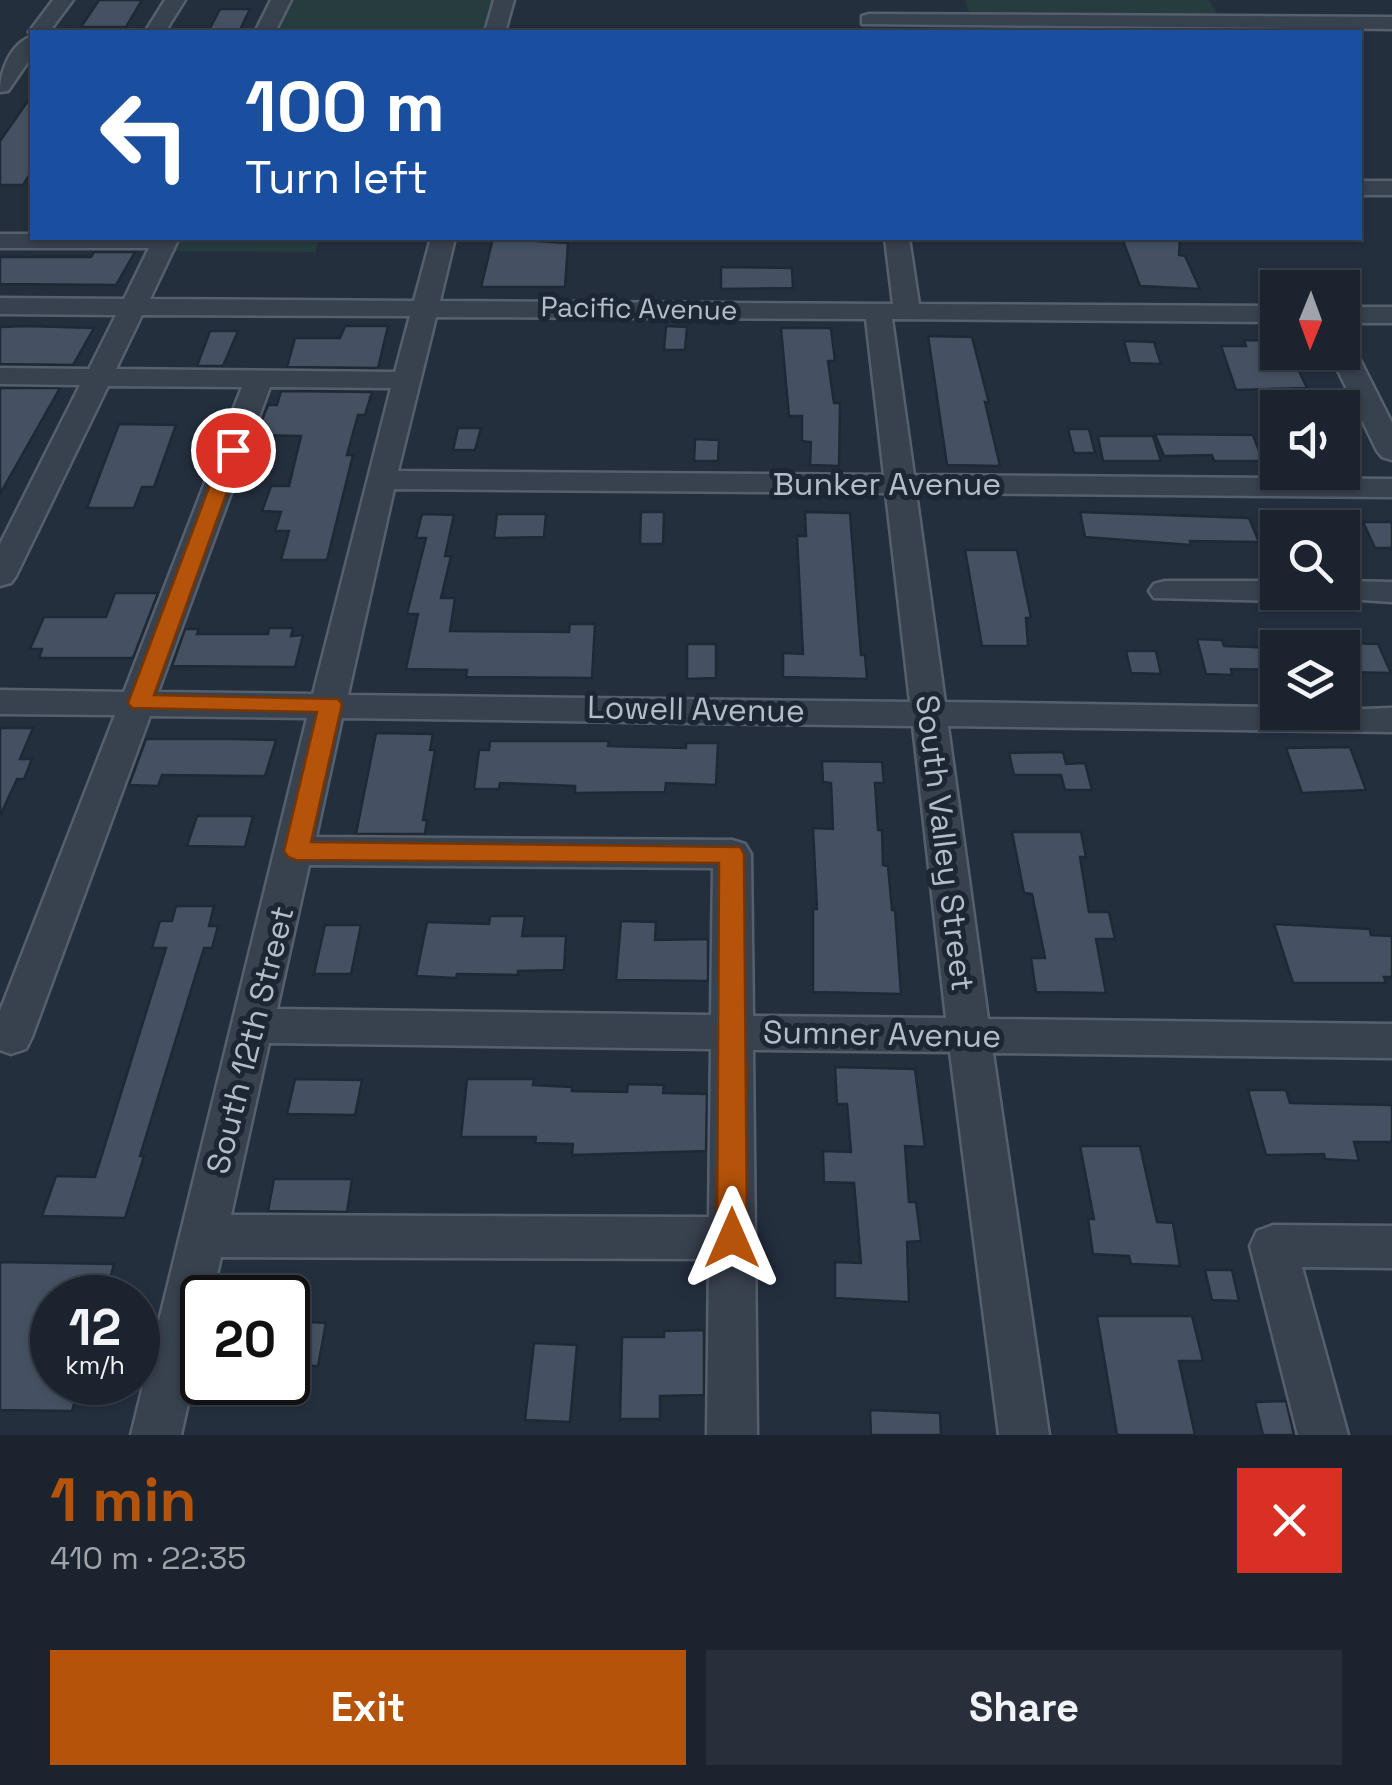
<!DOCTYPE html>
<meta charset="utf-8">
<style>
body{margin:0;font-family:"Space Grotesk",sans-serif;background:#282f3a;color:#f1f3f6;height:100vh;display:flex;flex-direction:column;font-size:38px;white-space:nowrap}
*{box-sizing:border-box;margin:0}
p{font-size:32px;color:#a0a4aa}
.icon{flex:none;width:55px;height:55px;fill:none;stroke:currentColor;stroke-width:2;stroke-linecap:round;stroke-linejoin:round}
.map{position:relative;height:1435px;overflow:hidden}
.sheet{display:flex;flex-direction:column;background:#1b232e;flex:1}
.sheet>*{flex:none}
.guide{position:absolute;left:30px;top:30px;width:1332px;height:210px;border-radius:0px;box-shadow:0 2px 8px #0004,0 0 0 2px #39404a;background:#1a4fa0;color:#fff;overflow:hidden}
.needle{width:65px;rotate:181deg}
.controls{position:absolute;left:1260px;top:270px;display:grid;gap:20px}
.controls a{display:grid;place-items:center;width:100px;height:100px;border-radius:0px;background:#1b232e;box-shadow:0 2px 8px #0004,0 0 0 2px #39404a;font-size:50px}
.speed{position:absolute;left:30px;top:1275px;display:flex;gap:20px;font-size:50px;font-weight:700;text-align:center}
.speed>*{display:grid;place-content:center;width:130px;height:130px;border-radius:50%;background:#1b232e;box-shadow:0 2px 8px #0004,0 0 0 2px #39404a;line-height:1}
.speed small{font-size:25px;font-weight:400}
.speed .limit{border:5px solid #111;border-radius:15px;background:#fff;color:#111}
.pin{position:absolute;display:grid;place-items:center;width:85px;height:85px;color:#fff;margin:-42px;border:5px solid #fff;border-radius:50%;box-shadow:0 2px 10px #0007}
.me{position:absolute;width:110px;margin:-55px;rotate:0deg;stroke-linejoin:round;filter:drop-shadow(0 0 8px #0008)}
.turn{display:flex;align-items:center;gap:35px;height:210px;padding:0 50px;font-size:45px}
.turn .icon{width:130px;height:130px;stroke-width:2.5}
.turn b{display:block;font-size:70px;line-height:85px}
.round{display:grid;place-items:center;flex:none;width:105px;height:105px;border-radius:0px;background:#282f3a}
.overview{display:flex;align-items:center;justify-content:space-between;height:170px;padding:0 50px}
h1{font-size:60px;font-weight:800;line-height:75px;color:#b45309}
.primary-button{display:flex;gap:20px;margin-top:auto;padding:20px 50px}
.primary-button a{flex:1;height:115px;border-radius:0px;background:#b45309;color:#fff;font-size:40px;font-weight:800;line-height:115px;text-align:center}
.primary-button a+a{background:#282f3a;color:#f1f3f6}
.map>svg:first-child{display:block}
</style>
<div class="map">
<svg width="1392" height="1435" viewBox="0 0 1392 1435">
<rect width="100%" height="100%" fill="#242f3e"/>
<path fill="#263c3f" d="M292 0H496L487 32H278Z
M965 0H1209L1220 18 971 17Z
M182 238H320L315 252 176 251Z"/>
<path fill="#455162" stroke="#1f2835" stroke-width="2.5" d="M99 0H142L126 27H81Z
M220 9H250L239 32H208Z
M32 95V171L23 185H0V141Z
M493 238 568 243 565 287H481Z
M1122 238H1180L1179 255 1185 256 1200 289 1140 286Z
M94 252H135L116 285 0 284V257H91Z
M721 267 792 268 793 288 721 289Z
M345 326H388L378 368 287 367 295 338H340Z
M666 326 687 327 685 350H664Z
M0 327 26 326 94 328 73 365 0 364Z
M781 328H831L835 361H828L834 403H840L839 466 810 465 811 442 802 441V416H789Z
M210 331H238L223 366H197Z
M928 336 972 337 989 403 985 402 1000 466 947 465Z
M1244 340 1278 341V352H1290L1307 388 1236 390 1221 346H1246Z
M1124 341 1154 342 1161 364 1130 363Z
M0 388H60L0 494Z
M281 391 372 392 365 415H358L347 455H353L327 560H281L289 531H275L281 512 262 511 271 486H289L301 436 256 435 268 405H277Z
M119 424 176 425 154 487H142L134 508H87Z
M458 428H481L475 450H453Z
M1068 429H1089L1095 453H1074Z
M1155 434 1253 435 1263 461H1214L1212 455 1164 456Z
M1098 436H1153L1161 461H1103Z
M695 439 719 440 718 461H694Z
M641 512H664L663 544H640Z
M805 512 850 513 861 655H865L867 679 783 677V653L803 654 797 536H806Z
M1080 512 1249 518 1259 542 1190 541 1191 545 1085 537Z
M422 514 454 515 445 556H451L441 598H455L450 631 569 632 570 624H595L592 678 466 677 467 670 406 669 418 614H407L426 538H416Z
M497 514H546L544 537 494 538Z
M1363 522H1392V548H1375Z
M965 550H1017L1031 618H1026L1028 646H982Z
M115 593H158L133 658H39L42 649H30L44 617H106Z
M269 628H293L291 636 303 635 295 667 172 666 185 629H199L197 634H268Z
M1197 639 1222 640 1224 646 1278 648V670L1231 669 1232 675 1206 674Z
M1342 643 1378 644 1391 673 1342 672Z
M687 644H716V678L687 679Z
M1126 651H1156L1161 674 1131 673Z
M0 728H33L20 759H32L24 779H17L0 816Z
M376 733 433 734 430 750H435L423 820H427L425 834H356Z
M146 739H237L276 740 265 776 162 775 158 786 129 785Z
M490 741H609L608 746 686 748V743H718L716 785 666 783 665 792 575 793V786L500 783 499 789H474L479 750H489Z
M1350 747 1366 790 1302 793 1286 748Z
M1063 752 1066 764 1085 763 1092 790H1065L1061 775H1014L1009 753Z
M822 761 882 762 884 783H875L878 830H882L883 865 888 866 892 910H895L901 994 813 992V909H817L813 828 833 829 831 783 823 782Z
M197 816H253L245 847 187 846Z
M1012 832H1081L1086 857H1080L1089 912H1109L1115 939H1096L1106 993 1036 992 1031 958H1045L1032 894 1024 893Z
M176 906H214L209 926H218L212 948H204L140 1156H144L125 1218 42 1216 56 1176 95 1177 166 948H152L160 921H172Z
M490 916H525L522 936H566L564 970 518 971V975L457 974 456 978 416 976 427 922 489 924Z
M621 921 656 922 655 940 708 939V981L616 980Z
M1274 924 1370 929 1371 935 1392 936V977H1384L1386 983H1293Z
M325 925H361L351 974H314Z
M835 1067 915 1069 925 1147 905 1146 909 1202H916L921 1241 907 1242 909 1302 835 1298V1262L861 1263 854 1183 824 1182 823 1151 851 1152 847 1104H837Z
M295 1079 362 1080 355 1115 287 1114Z
M467 1079H534L533 1085 572 1087V1091L627 1092 628 1084 664 1085 663 1093 707 1094 706 1151 572 1155 573 1144 535 1143 536 1137H461Z
M1248 1090H1286L1290 1103 1392 1105V1142H1354L1359 1161 1325 1159 1324 1154 1266 1155Z
M1080 1146H1140L1157 1222 1173 1223 1180 1266 1131 1264 1129 1256 1093 1254 1088 1219H1094Z
M274 1179H352L347 1212 268 1211Z
M0 1262 114 1264 105 1298H52V1382H80L72 1411 0 1410Z
M1205 1270H1232L1239 1301 1212 1300Z
M1097 1316H1192L1203 1361H1179L1195 1435H1117Z
M288 1321 326 1323 318 1366 288 1365Z
M704 1330V1395L660 1396V1419H620L622 1337H664V1331Z
M534 1343 577 1345 570 1422 525 1420Z
M1286 1401 1294 1435H1263L1255 1402Z
M870 1410 940 1413 941 1435H871Z"/>
<g fill="none" stroke-linecap="round" stroke-linejoin="round">
<defs>
<path id="minor" d="M53 0H73L49 32H32V56L8 91 0 92C0 71 10 44 32 36L29 32Z
M165 0H185L165 32H145Z
M271 0H291L275 32H255Z
M494 0H514L505 32H485Z
M869 14 1392 17V29L862 24V16Z
M1360 181H1392V195H1360Z
M0 234H32V238H179L150 299 414 301 431 238H455L440 301 893 304 885 238H909L919 304 1278 306V322L892 319 914 475 1392 479V497L916 493 945 702 1278 707V712L1392 708V732L948 726 988 1019 1392 1024V1058L993 1053 1049 1435H999L950 1052 753 1050 757 1435H707L709 1259 221 1257 212 1298H202V1341L181 1435H131L307 718 150 716 32 1037 26 1049 11 1054 0 1050V1011L115 715 0 714V690L124 692 242 387 108 386 16 576 11 583 0 586V544L80 385 0 384V368L89 369 116 315 0 314V298L124 299 149 248H0ZM142 315 410 316 395 372 116 369ZM436 317 866 319 884 475 398 471ZM270 387 391 388 313 694 158 692ZM394 489 886 493 910 702 348 695ZM342 718 913 726 946 1018 753 1016 751 854 745 844 732 840 316 837ZM309 865 713 868 711 1015 277 1009ZM269 1043 711 1049 709 1217 231 1215Z
M1342 307H1392V323H1342Z
M1342 344 1356 352 1392 423V460L1382 457 1377 451 1329 352H1342Z
M1165 581H1278V592H1293L1289 598 1278 601 1154 598 1149 591 1154 584Z
M1342 581 1392 582V602L1331 598 1327 592H1342Z
M1273 1225 1392 1226V1268L1302 1267 1348 1435H1298L1250 1246 1257 1231Z"/>
</defs>
<use href="#minor" stroke="#565f6c" stroke-width="5"/>
<use href="#minor" fill="#38414e" fill-rule="evenodd"/>
</g>
<path fill="#b45309" stroke="#753606" stroke-width="2.5" d="M233 445 242 450 154 695 338 699 342 704 311 842 740 847 744 854 747 1238 743 1248 732 1252 722 1248 717 1238 719 863 296 860 288 857 284 851 317 712 132 708 128 703 223 450Z"/>
<g text-anchor="middle" stroke-width="10" stroke-linejoin="round" paint-order="stroke">
<g font-size="28" fill="#b4bcc9" stroke="#1d2633">
<text transform="translate(639 308) rotate(1)" y="10">Pacific Avenue</text>
</g>
<g font-size="32" fill="#b4bcc9" stroke="#1d2633">
<text x="887" y="495">Bunker Avenue</text>
<text transform="translate(696 709) rotate(1)" y="11">Lowell Avenue</text>
<text transform="translate(945 843) rotate(83)" y="11">South Valley Street</text>
<text transform="translate(882 1034) rotate(1)" y="11">Sumner Avenue</text>
<text transform="translate(250 1040) rotate(-76)" y="11">South 12th Street</text>
</g>
</g>
</svg>
<div class="controls">
<a><svg class="needle" viewBox="-14 -14 28 28"><path d="M0-13l5 13h-10z" fill="#e53935"/><path d="M0 13l5-13h-10z" fill="#a0a4aa"/></svg></a>
<a><svg class="icon" aria-label="sound" viewBox="0 0 24 24"><path d="M4 9h4l5-4v14l-5-4H4zM17 9q2 3 0 6"/></svg></a>
<a><svg class="icon" aria-label="search" viewBox="0 0 24 24"><circle cx="10" cy="10" r="6"/><path d="M15 15l6 6"/></svg></a>
<a><svg class="icon" aria-label="layers" viewBox="0 0 24 24"><path d="M12 4l9 5-9 5-9-5zM3 14l9 5 9-5"/></svg></a>
</div>
<div class="speed"><div>12<small>km/h</small></div><div class="limit">20</div></div>
<div class="pin" style="left:233px;top:450px;background:#d93025"><svg class="icon" aria-label="arrive" viewBox="0 0 24 24"><path d="M6 21V4h12l-3 4 3 4H6"/></svg></div>
<svg class="me" style="left:732px;top:1238px" viewBox="-20 -20 40 40"><path d="M0-17L14 15 0 8-14 15z" fill="#b45309" stroke="#fff" stroke-width="4"/></svg>
<div class="guide">
<div class="turn"><svg class="icon" aria-label="left" viewBox="0 0 24 24"><path d="M17 20v-9H6M10 6l-5 5 5 5"/></svg><div><b>100 m</b>Turn left</div></div>
</div>
</div>
<section class="sheet">
<div class="overview"><div><h1>1 min</h1><p>410 m · 22:35</p></div><a class="round" style="background:#d93025;color:#fff"><svg class="icon" aria-label="close" viewBox="0 0 24 24"><path d="M6 6l12 12M18 6L6 18"/></svg></a></div>
<div class="primary-button"><a>Exit</a><a>Share</a></div>
</section>
